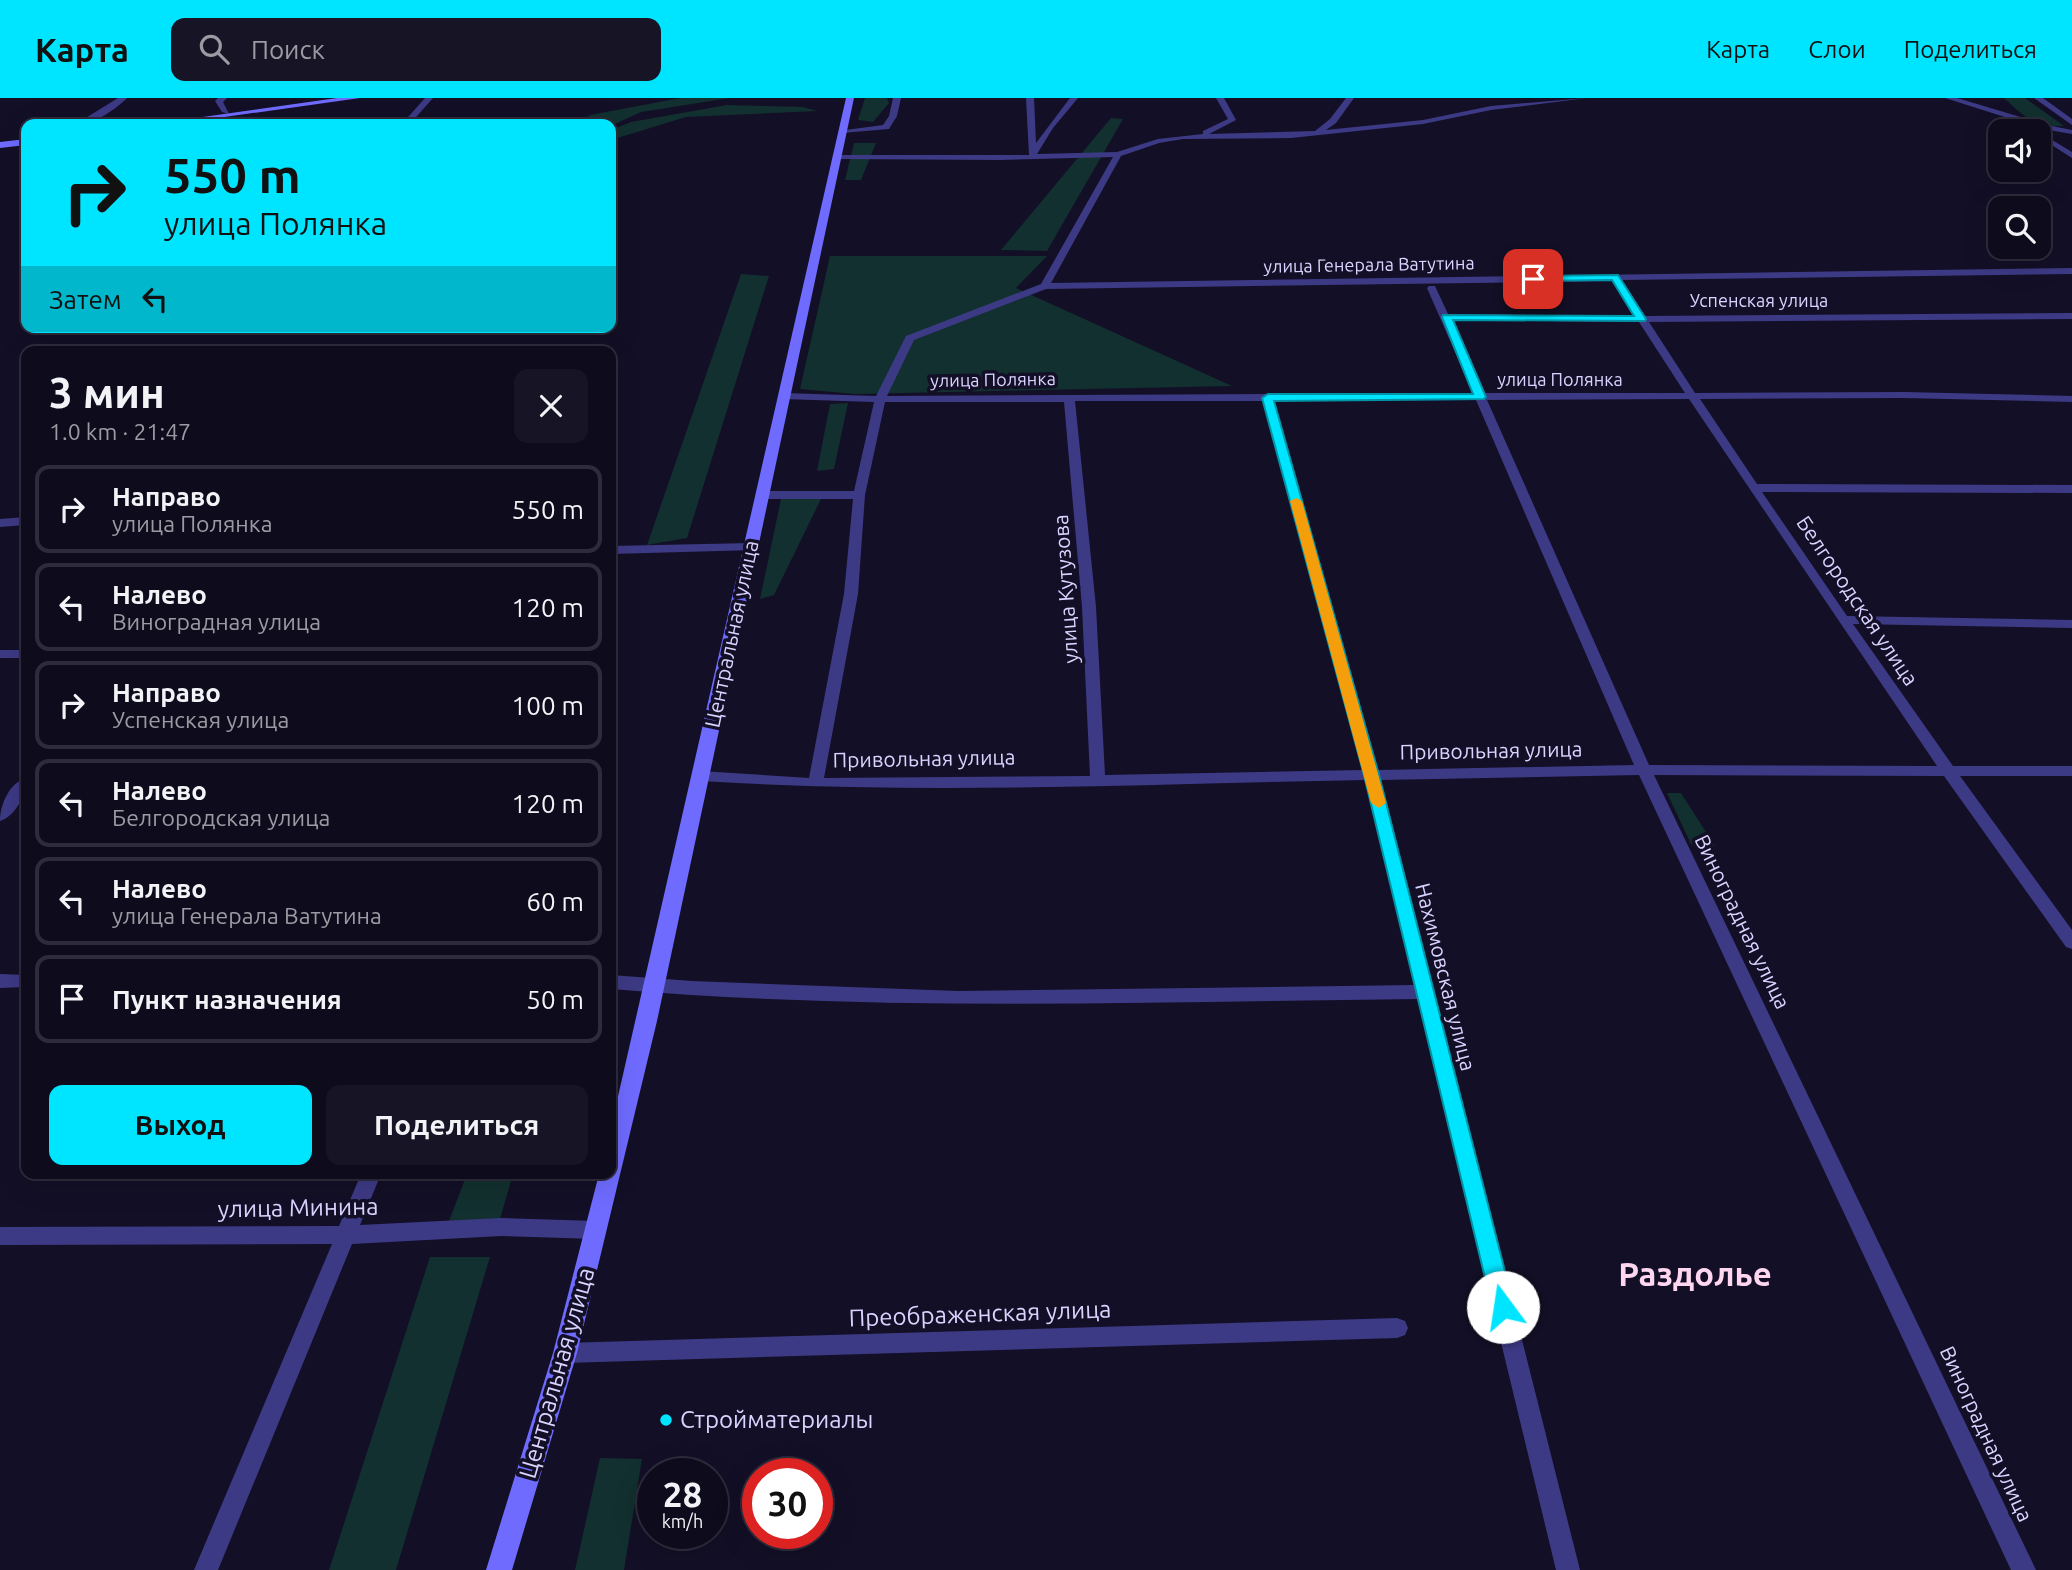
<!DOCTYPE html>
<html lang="ru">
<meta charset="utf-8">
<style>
body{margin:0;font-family:Ubuntu,sans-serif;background:#171425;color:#f1f3f6;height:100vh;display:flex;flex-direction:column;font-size:26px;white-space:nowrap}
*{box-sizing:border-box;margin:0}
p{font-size:23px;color:#9b9ba3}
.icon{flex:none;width:38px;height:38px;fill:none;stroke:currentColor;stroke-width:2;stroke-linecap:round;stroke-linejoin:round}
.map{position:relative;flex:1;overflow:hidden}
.side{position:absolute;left:21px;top:248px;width:595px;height:833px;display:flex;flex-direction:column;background:#0e0b1c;border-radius:14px;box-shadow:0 7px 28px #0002,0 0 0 2px #2e2b3b}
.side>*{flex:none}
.top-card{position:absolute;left:21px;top:21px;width:595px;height:214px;border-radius:14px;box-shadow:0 7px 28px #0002,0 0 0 2px #2e2b3b;background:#00e5ff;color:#111;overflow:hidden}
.fabs{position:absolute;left:1988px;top:21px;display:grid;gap:14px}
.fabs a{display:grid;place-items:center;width:63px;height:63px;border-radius:14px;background:#0e0b1c;box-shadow:0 7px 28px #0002,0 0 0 2px #2e2b3b;font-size:35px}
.speed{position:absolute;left:637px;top:1360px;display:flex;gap:14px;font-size:35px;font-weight:700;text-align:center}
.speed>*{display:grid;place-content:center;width:91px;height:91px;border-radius:50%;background:#0e0b1c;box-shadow:0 7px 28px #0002,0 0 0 2px #2e2b3b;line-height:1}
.speed small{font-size:18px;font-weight:400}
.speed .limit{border:10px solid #d22;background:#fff;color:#111}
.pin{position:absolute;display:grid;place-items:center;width:60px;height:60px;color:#fff;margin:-30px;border-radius:14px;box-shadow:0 4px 10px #0006}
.me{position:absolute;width:77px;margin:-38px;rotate:346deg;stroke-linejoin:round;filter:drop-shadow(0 0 5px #0008)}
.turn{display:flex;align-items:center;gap:24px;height:147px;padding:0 28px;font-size:32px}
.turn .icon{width:91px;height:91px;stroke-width:2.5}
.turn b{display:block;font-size:49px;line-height:60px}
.then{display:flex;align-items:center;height:66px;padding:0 28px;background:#0003;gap:14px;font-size:26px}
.round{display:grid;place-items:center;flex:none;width:74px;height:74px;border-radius:14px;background:#171425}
.overview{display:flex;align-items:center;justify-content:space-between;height:119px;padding:0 28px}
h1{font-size:42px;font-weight:700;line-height:52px}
.action{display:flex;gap:14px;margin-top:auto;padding:14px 28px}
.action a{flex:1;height:80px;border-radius:14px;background:#00e5ff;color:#111;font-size:28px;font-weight:700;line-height:80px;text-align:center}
.action a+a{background:#171425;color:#f1f3f6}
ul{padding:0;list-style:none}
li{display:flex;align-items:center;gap:21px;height:88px;margin:0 14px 10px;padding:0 14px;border:4px solid #2e2b3b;border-radius:14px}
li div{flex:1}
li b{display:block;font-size:26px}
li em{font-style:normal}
header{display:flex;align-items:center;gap:42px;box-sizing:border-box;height:98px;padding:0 35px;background:#00e5ff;color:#111}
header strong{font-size:33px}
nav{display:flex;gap:38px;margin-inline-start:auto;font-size:24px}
.search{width:490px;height:63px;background:#171425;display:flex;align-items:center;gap:18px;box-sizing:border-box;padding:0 24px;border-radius:14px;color:#9b9ba3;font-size:26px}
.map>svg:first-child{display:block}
</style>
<header>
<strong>Карта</strong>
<div class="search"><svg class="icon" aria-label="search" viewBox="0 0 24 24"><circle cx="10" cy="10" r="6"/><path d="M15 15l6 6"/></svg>Поиск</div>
<nav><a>Карта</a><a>Слои</a><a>Поделиться</a></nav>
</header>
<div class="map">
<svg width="2072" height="1472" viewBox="0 0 2072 1472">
<rect width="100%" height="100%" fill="#130f26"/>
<path fill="#12302f" d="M680 0H730L641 14 611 28 580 26 590 17Z
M865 0H887L889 5 873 24 858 22Z
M2004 0H2025L2064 28C2035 29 2024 19 2004 0Z
M727 7 803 9 817 13 686 19 611 42V32L631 24Z
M1111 20 1123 21 1047 153 1001 152Z
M854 45H876L861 82H845Z
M830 158H1047L1016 190 1232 288 855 296 800 291Z
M741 176 769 178 687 440 647 447Z
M848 305 834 371 817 373 830 306Z
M781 401H821L774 497 760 501Z
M1667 695H1681L1715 748 1691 746Z
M467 1076H513L500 1121 449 1123Z
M430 1159H490L396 1472H329Z
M600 1360 642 1361 624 1472H575Z"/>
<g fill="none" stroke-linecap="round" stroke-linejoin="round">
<path fill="#3d3a85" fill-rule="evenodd" d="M118 0H127C115 12 93 27 76 26Z
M218 0H227L223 4 229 16 222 14 215 3Z
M425 0H433L410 26H402Z
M893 0H901L897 18 889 31 842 35 838 33 883 27 889 18Z
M1026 0H1034L1036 45 1070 0H1078L1053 30 1037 56 1117 54 1158 41 1203 36V33L1228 21 1216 0H1224L1236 22 1209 36 1315 33 1330 21 1346 0H1354L1336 25 1326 32 1423 22 1491 8 1587 0 1491 12 1423 26 1291 40 1183 41 1159 45 1121 58 1051 185 2072 170V176L1622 182 1645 218 2072 215V221L1649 224 1695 295 1904 294 2072 298V304L1904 300 1700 301 1757 386 2072 387V395L1762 394 1847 518 2072 522V530L1853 526 1953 668H2072V678H1960L2072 832V851L2066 849 1944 678 1654 677 2036 1472H2011L1639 677 1381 682 1580 1472H1556L1418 901C1149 904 879 914 611 891V877L692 883 958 893 1415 887 1366 682C1144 686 922 697 701 683L693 678 701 673 809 680 844 496 853 401H761L755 397 761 393H854L874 304 783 301 778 298 783 295 876 298 906 238 1041 186 1113 59 1000 62 836 61 832 59 836 57H1029ZM1613 183 1635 218 1448 216 1435 188H1429L1427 190 1473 295 887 298 914 242 1046 191ZM1451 222 1639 224 1685 295H1484ZM1689 301 1937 668 1649 667 1487 302ZM1476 302 1634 667 1378 672 1274 303ZM1075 303H1263L1363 672 1105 677 1096 509ZM885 304H1064L1082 509 1090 678 824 680 858 496 865 397Z
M1945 0H1957L2047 27 2072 32V36L2043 31Z
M2034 0H2043L2072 21V27Z
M2039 34 2072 54V60L2039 39Z
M26 419V427L0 429V421Z
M751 445 755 446V452L611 456V448Z
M0 552H26V560H0Z
M26 680C27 695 16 718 0 723 0 707 9 685 26 680Z
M0 876 26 877V889L0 890Z
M361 1076H381L360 1127 501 1120 596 1123 603 1126 606 1132 603 1138 596 1141 501 1138 352 1146 218 1472H194L332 1146 0 1147V1129L339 1128Z
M1397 1220 1405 1223 1408 1230 1405 1237 1397 1240 565 1265 557 1262 554 1255 557 1248 565 1245Z"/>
<path fill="#6f6bff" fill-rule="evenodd" d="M337 0H360L175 26H153Z
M846 0H854L657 923 577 1255 512 1472H486L553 1255 599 1076H611V1029Z
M26 41V47L0 50V44Z"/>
</g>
<path fill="#00e5ff" stroke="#0095a6" stroke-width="2" d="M1618 177 1646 221 1645 223 1453 222 1486 299 1484 301 1274 303 1379 677 1514 1209 1511 1216 1503 1219 1496 1216 1492 1209 1364 677 1262 300 1268 296H1473L1442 219 1443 217 1634 218 1612 182 1533 183 1529 181 1533 178Z"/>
<path fill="#f59e0b" d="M1296 400 1302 403 1386 705 1379 710 1371 705 1290 403Z"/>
<circle fill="#00e5ff" stroke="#130f26" stroke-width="2.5" cx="666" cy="1322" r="7"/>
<g text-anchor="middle" stroke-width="7" stroke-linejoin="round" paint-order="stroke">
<g font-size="18" fill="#d9d4ff" stroke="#130f26">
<text transform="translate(1369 167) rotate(-1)" y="6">улица Генерала Ватутина</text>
<text x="1759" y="209">Успенская улица</text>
<text transform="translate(993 282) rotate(-1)" y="6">улица Полянка</text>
<text x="1560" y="288">улица Полянка</text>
</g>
<g font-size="21" fill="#d9d4ff" stroke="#130f26">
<text transform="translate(1066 491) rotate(-94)" y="7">улица Кутузова</text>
<text transform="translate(1857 503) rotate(56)" y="7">Белгородская улица</text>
<text transform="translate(732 536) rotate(-78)" y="7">Центральная улица</text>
<text transform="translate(1491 653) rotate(-1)" y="7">Привольная улица</text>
<text transform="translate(924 661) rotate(-1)" y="7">Привольная улица</text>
<text transform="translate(1742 824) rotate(64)" y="7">Виноградная улица</text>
<text transform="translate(1445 879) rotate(76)" y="7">Нахимовская улица</text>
<text transform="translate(1986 1336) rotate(65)" y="7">Виноградная улица</text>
</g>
<g font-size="24" fill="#d9d4ff" stroke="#130f26">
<text transform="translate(298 1110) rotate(-1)" y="8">улица Минина</text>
<text transform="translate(980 1216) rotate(-2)" y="8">Преображенская улица</text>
<text transform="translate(557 1275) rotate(-74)" y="8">Центральная улица</text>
</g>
<g font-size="24" fill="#d9d4ff" stroke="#130f26" text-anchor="start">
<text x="680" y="1330">Стройматериалы</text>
</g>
<g font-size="33" font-weight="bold" fill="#ffd6f0" stroke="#130f26">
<text x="1695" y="1188">Раздолье</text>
</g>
</g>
</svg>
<div class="fabs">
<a><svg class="icon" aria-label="sound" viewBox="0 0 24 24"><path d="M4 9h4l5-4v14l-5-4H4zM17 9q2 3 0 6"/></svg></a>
<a><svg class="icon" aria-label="search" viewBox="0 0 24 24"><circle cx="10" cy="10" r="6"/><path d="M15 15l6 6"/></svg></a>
</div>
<div class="speed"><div>28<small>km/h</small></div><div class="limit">30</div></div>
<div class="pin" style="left:1533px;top:181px;background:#d93025"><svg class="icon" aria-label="arrive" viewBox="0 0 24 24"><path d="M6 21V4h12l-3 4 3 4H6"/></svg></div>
<svg class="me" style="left:1503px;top:1209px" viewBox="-20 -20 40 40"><circle r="19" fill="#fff"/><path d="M0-13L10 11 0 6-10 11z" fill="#00e5ff"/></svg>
<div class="top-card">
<div class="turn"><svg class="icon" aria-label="right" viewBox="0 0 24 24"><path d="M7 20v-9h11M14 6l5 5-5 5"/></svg><div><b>550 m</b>улица Полянка</div></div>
<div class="then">Затем<svg class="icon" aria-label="left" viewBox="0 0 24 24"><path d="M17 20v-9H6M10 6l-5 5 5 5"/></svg></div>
</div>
<section class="side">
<div class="overview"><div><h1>3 мин</h1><p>1.0 km · 21:47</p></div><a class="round"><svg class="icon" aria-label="close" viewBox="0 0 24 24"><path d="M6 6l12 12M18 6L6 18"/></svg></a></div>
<ul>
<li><svg class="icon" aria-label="right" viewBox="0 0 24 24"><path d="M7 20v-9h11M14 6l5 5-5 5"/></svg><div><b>Направо</b><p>улица Полянка</p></div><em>550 m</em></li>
<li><svg class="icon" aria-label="left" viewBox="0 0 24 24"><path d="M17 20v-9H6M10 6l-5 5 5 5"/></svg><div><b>Налево</b><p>Виноградная улица</p></div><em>120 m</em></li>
<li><svg class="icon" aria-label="right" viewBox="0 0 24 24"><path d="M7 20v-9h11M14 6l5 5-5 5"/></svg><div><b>Направо</b><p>Успенская улица</p></div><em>100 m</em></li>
<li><svg class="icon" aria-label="left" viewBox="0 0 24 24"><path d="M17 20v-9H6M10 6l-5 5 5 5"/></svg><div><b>Налево</b><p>Белгородская улица</p></div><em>120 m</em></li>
<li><svg class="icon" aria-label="left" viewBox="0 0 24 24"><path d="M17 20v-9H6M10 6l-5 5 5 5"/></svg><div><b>Налево</b><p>улица Генерала Ватутина</p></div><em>60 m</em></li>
<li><svg class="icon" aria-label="arrive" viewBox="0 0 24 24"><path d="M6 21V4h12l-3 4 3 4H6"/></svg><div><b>Пункт назначения</b></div><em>50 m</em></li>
</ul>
<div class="action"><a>Выход</a><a>Поделиться</a></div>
</section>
</div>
